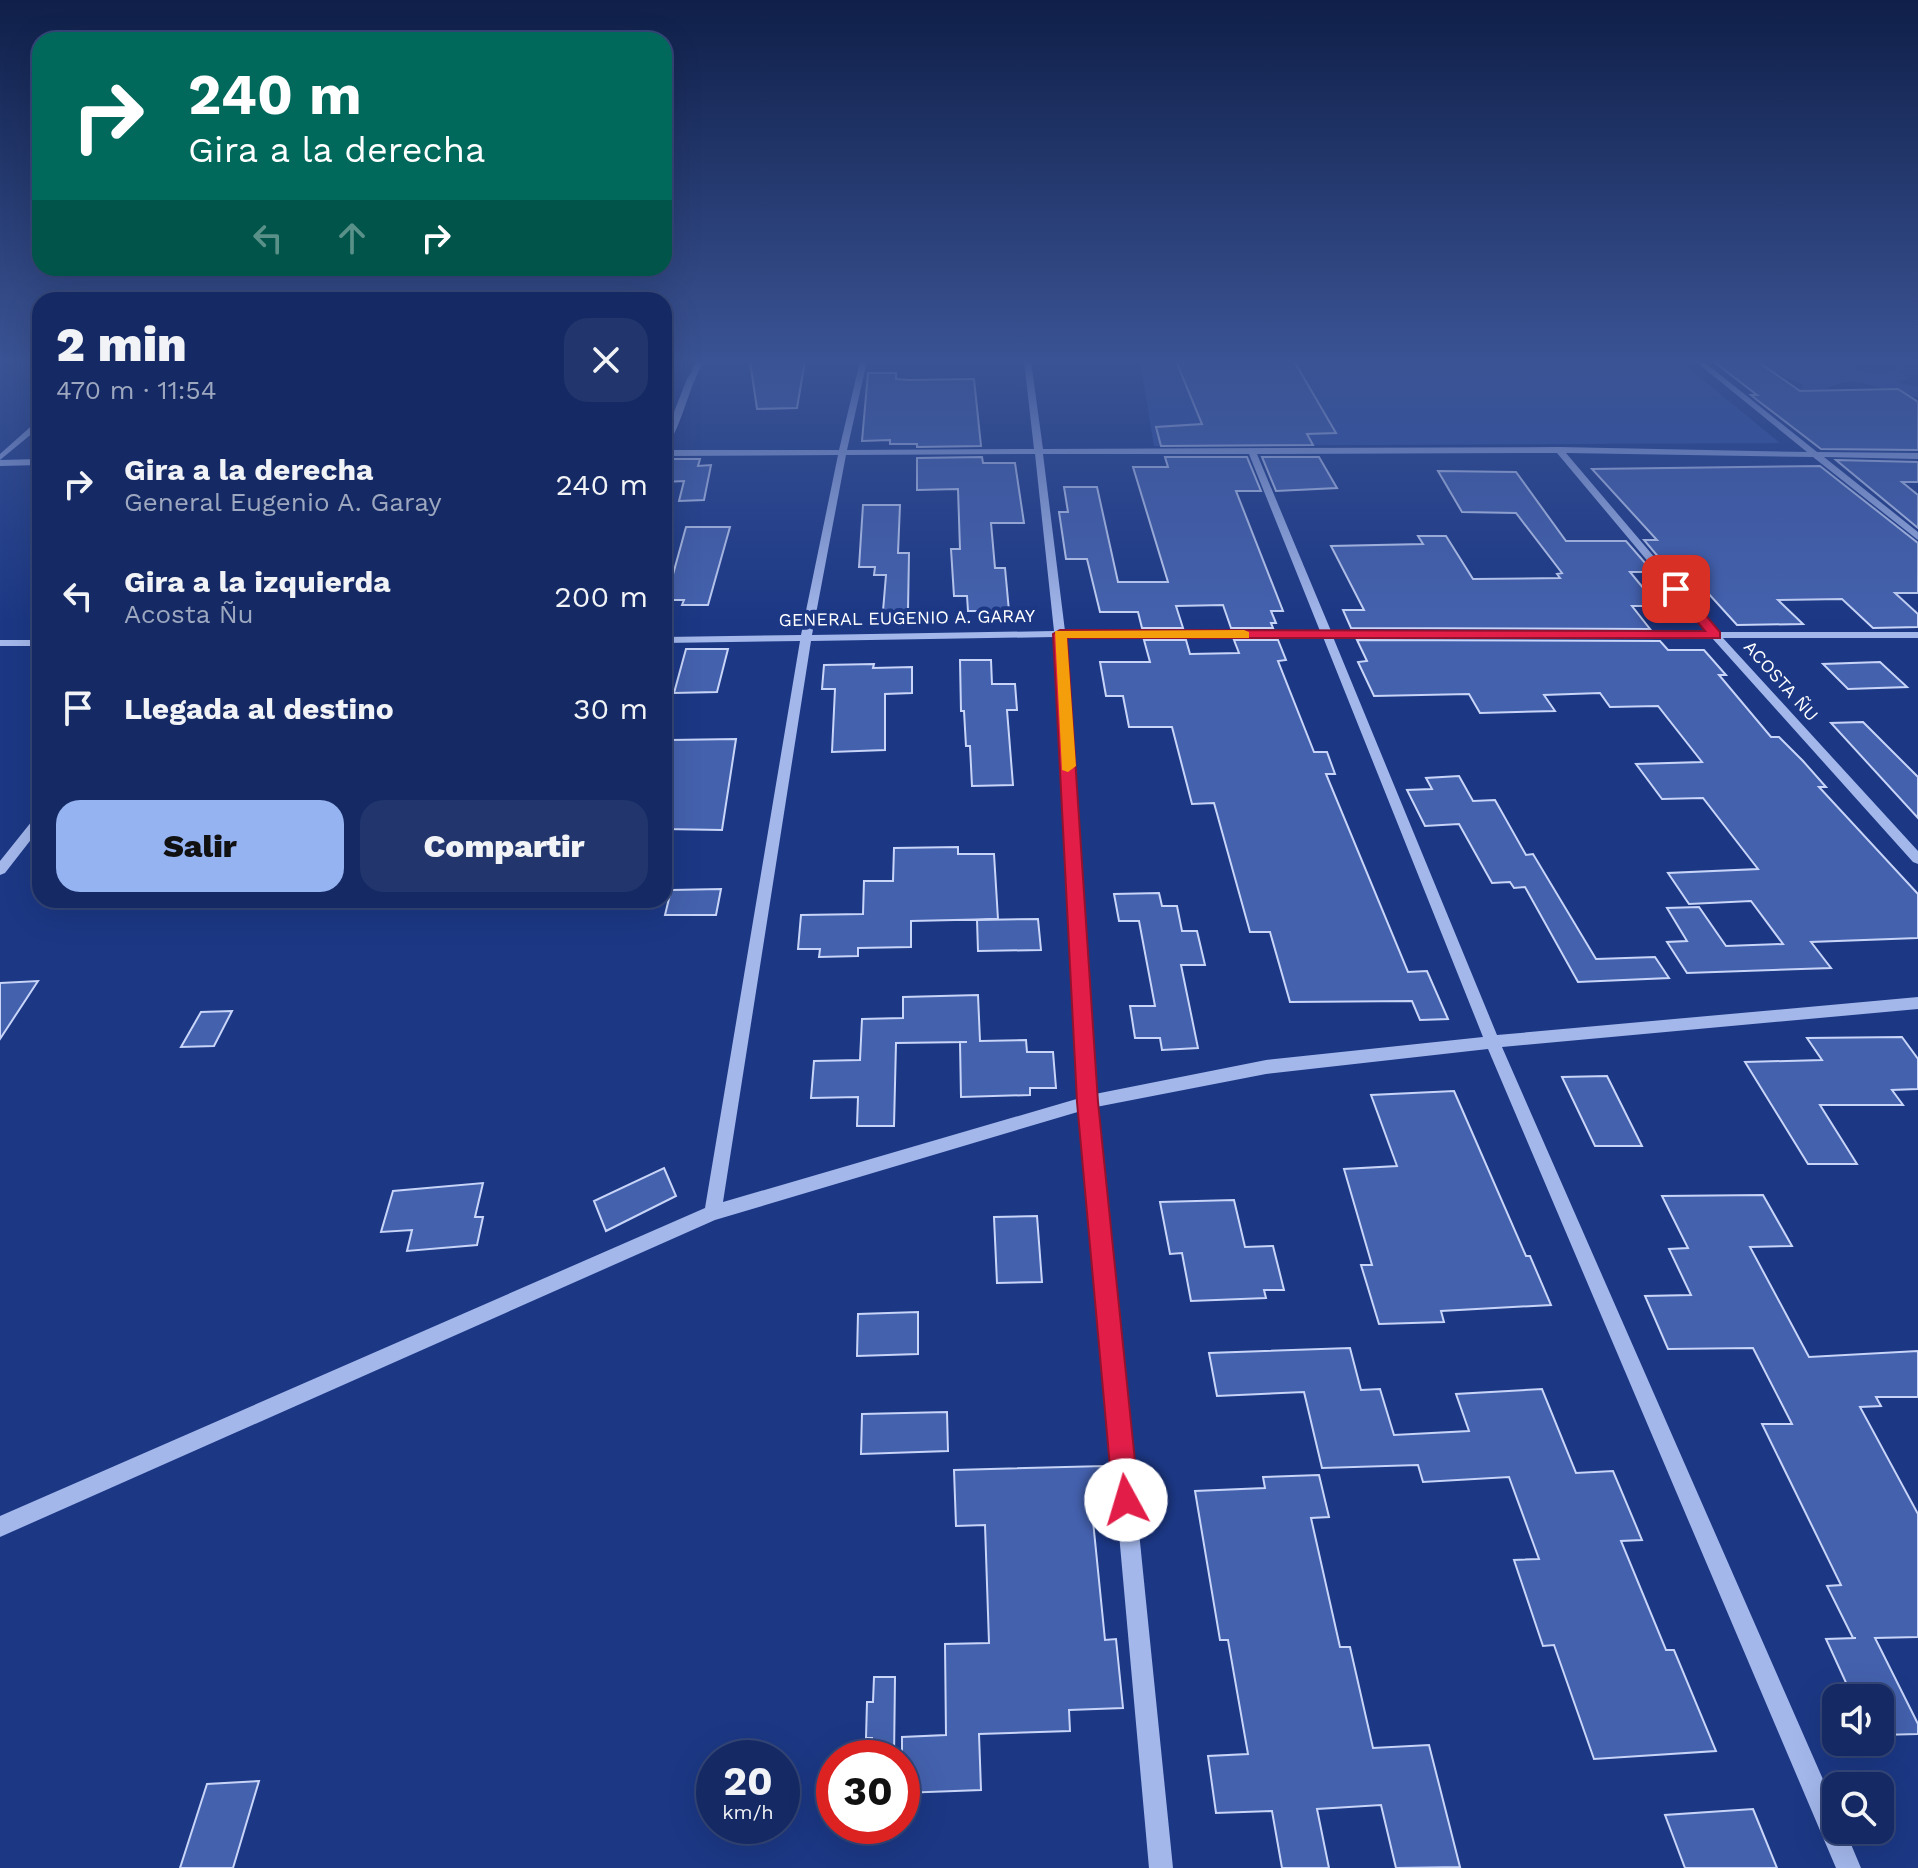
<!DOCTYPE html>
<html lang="es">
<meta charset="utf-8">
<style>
body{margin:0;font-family:"Work Sans",sans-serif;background:#22366d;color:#f1f3f6;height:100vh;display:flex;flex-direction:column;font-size:30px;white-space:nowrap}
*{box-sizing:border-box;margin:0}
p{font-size:26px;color:#9da7bf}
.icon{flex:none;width:44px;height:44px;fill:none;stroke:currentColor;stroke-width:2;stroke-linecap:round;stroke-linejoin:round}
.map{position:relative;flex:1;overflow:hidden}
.side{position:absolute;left:32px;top:292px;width:640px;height:616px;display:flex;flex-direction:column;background:#152a64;border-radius:24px;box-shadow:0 8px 32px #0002,0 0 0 2px #344678}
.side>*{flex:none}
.guide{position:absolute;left:32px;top:32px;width:640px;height:244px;border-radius:24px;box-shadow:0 8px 32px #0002,0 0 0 2px #344678;background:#00695c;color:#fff;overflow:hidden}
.tools{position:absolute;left:1822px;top:1684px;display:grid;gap:16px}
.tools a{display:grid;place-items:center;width:72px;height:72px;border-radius:16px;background:#152a64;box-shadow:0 8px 32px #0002,0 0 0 2px #344678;font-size:40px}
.speed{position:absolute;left:696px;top:1740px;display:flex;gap:16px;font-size:40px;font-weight:700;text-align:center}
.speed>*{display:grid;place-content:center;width:104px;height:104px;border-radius:50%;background:#152a64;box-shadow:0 8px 32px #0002,0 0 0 2px #344678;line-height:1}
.speed small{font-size:20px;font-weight:400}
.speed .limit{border:12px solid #d22;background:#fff;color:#111}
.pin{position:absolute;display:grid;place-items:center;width:68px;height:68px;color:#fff;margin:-34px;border-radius:16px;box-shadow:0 4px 12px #0006}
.me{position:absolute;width:88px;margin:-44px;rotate:354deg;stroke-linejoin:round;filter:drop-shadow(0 0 6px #0008)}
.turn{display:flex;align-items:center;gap:28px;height:168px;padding:0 24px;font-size:36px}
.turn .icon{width:104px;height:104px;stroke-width:2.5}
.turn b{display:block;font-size:56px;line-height:68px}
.lanes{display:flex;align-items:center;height:76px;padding:0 24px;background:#0003;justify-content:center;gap:40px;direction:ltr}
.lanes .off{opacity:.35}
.round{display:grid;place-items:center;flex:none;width:84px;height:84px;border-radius:24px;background:#22366d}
.head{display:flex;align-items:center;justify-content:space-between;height:136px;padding:0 24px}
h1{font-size:48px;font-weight:800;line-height:60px}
.button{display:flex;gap:16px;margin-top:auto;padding:16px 24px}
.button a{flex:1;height:92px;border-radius:24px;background:#95b2f1;color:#111;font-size:32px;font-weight:800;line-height:92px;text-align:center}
.button a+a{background:#22366d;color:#f1f3f6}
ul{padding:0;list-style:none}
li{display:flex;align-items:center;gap:24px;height:112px;padding:0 24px}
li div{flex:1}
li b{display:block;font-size:30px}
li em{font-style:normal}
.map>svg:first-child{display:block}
</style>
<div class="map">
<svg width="1918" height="1868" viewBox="0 0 1918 1868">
<rect width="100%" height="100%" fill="#1c3885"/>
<path fill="#2f50a3" d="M1140 361H1680L1780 443 1154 446Z
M1760 361H1846L1864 372 1879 374 1896 370 1888 361H1899L1912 369 1897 370 1908 378 1898 382 1918 387V397C1893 396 1872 381 1848 382 1828 383 1822 399 1799 389L1804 385 1773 372Z"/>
<path fill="#4461ae" stroke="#c8d5f8" stroke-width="2" d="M750 361H805L797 408 757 409Z
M1176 361H1294L1336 433 1307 434 1313 445 1161 446 1156 427 1202 424Z
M1757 361 1800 391 1898 389 1918 402V450L1821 449 1757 400 1751 395H1757L1714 362Z
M868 373H896V379L909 380 974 379 981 446 917 447V444H890V440L862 441Z
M982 457 983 463H1015L1024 523H991L995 568H1005L1009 611H968L967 596H954L951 549H960L958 489 917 490V458Z
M1165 457H1247L1261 491H1236L1283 611H1271L1276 623H1271L1273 628H1231L1223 605 1176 606 1183 628H1142L1138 612H1100L1087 559H1066L1059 512H1068L1064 487H1097L1118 582H1168L1133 467H1168Z
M1262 457H1319L1337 488 1276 491Z
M664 459H700L698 466 711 465 704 500 679 501 684 481 664 482Z
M1836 460 1918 462V482H1902L1918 495V528Z
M1820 466 1918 543V593H1895L1918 614V627L1873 628 1842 599 1778 600 1803 624 1737 625 1688 571 1671 572 1644 540H1657L1592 469Z
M1438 471 1516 472 1566 541H1626L1653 572H1630L1658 606H1632L1650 629 1351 628 1343 610H1364L1331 546 1423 544 1418 536H1446L1473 579 1560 578 1557 574 1562 573 1516 513 1462 512Z
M863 505H900L898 553H909L908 610 883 611 886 575H874L875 567H859Z
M686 527H730L708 605H682L684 600H666Z
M1144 640H1186L1190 654 1239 653 1234 640H1278L1286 660 1278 661 1314 752H1327L1335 774H1326L1408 972 1427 971 1448 1019 1420 1020 1412 1001 1290 1002 1270 932H1250L1214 803 1192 804 1172 727H1129L1123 696H1106L1100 662H1150Z
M1357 640 1660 641 1668 650H1704L1726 675H1719L1771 737H1779L1803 761 1826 787H1819L1918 894V938L1811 942 1831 968 1687 973 1667 942 1687 941 1667 908 1699 907 1726 946 1783 944 1751 901 1689 904 1668 873 1758 869 1703 798 1662 799 1636 764 1702 762 1658 706 1610 707 1600 693 1544 695 1555 711 1480 713 1469 694 1374 696 1358 662 1367 661Z
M686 649H728L717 692 674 693Z
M960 660H991L992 684H1015L1017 710H1007L1013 785 972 786 970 746H966L964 711H961Z
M1880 662 1907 687 1848 689 1823 664Z
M874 664 873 668 912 667V693L885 694V750L832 752 835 689H822L824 665Z
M1863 722 1918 777V818L1831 723Z
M736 739 722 830 664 829V767L670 740Z
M1459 776 1473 801 1495 800 1526 855 1533 854 1596 959 1655 957 1669 978 1578 982 1525 887 1514 888 1510 882 1492 883 1459 824 1425 826 1407 790 1432 789 1426 778Z
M958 847V854H994L998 919 911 921V947L858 948V956L819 957 820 949H798L801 915 863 914 864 881H893L894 848Z
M721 889 716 915H665L671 890Z
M1159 893 1162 906H1177L1182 931H1197L1205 965H1181L1198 1048 1162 1050 1160 1038H1135L1130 1006H1155L1139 921H1119L1114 894Z
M1038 919 1041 950 978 951 977 920Z
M38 981 0 1039V983Z
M978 995 980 1041 1026 1040 1027 1052H1053L1056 1088H1030V1095L961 1097 960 1042H967L896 1043 894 1126H857L858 1097 811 1098 814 1061 860 1060 862 1019 903 1018V997Z
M232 1011 214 1046 181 1047 201 1012Z
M1902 1037 1918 1059V1089L1892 1090 1903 1105H1820L1857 1164H1808L1745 1062 1822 1060 1807 1038Z
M1607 1076 1642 1146H1595L1562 1077Z
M1454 1091 1526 1256H1530L1551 1305 1441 1311 1444 1322 1379 1324 1361 1265H1372L1344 1169 1397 1166 1371 1095Z
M664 1168 676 1196 606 1231 594 1201Z
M483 1183 475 1217H483L477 1245 407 1251 412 1230 381 1232 393 1191Z
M1763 1195 1792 1246 1750 1247 1809 1357 1918 1351V1397H1876L1881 1406 1860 1407 1918 1514V1637L1875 1638 1918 1724V1734L1880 1735V1698H1853L1826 1639 1856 1638H1853L1827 1586 1841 1585 1762 1424H1792L1753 1348 1668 1349 1645 1296 1691 1295 1669 1249 1688 1248 1662 1196Z
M1234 1200 1245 1247 1273 1246 1284 1290H1264L1266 1298 1191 1301 1182 1253 1170 1254 1160 1202Z
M1037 1216 1042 1282 997 1283 994 1217Z
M918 1312V1354L857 1356 858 1314Z
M1350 1348 1361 1390 1380 1389 1394 1435 1469 1431 1456 1394 1542 1389 1576 1473 1613 1471 1642 1540 1621 1541 1666 1650H1674L1716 1751 1594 1759 1554 1645 1543 1646 1514 1560 1539 1559 1509 1477 1423 1482 1418 1465 1322 1468 1304 1392 1217 1396 1209 1353Z
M947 1412 948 1451 861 1454 862 1414Z
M1104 1466 1108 1500 1091 1501 1105 1640 1116 1639 1123 1708 1069 1710 1070 1731 979 1734 981 1790 902 1793V1737L946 1735 945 1644 989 1643 985 1525 956 1526 954 1470Z
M1319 1475 1329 1517 1311 1518 1340 1647H1350L1373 1748 1429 1745 1460 1867 1396 1868 1381 1805 1317 1809 1329 1868H1282L1272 1811 1216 1813 1208 1756 1248 1754 1228 1640H1220L1195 1491 1265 1488 1263 1477Z
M874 1677H895L894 1758H871L872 1738H866L867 1702H873Z
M259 1781 233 1868H180L207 1784Z
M1753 1809 1777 1868H1685L1665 1815Z"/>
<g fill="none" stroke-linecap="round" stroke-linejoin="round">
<path fill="#a3b7eb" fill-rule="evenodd" d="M697 361H704C688 388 684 420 667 447H664V438L686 381Z
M860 361H867L847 450 1034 449 1024 361H1031L1043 449 1559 447 1807 452 1695 361H1703L1817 452 1918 453V459L1824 457 1918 532V540L1813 457 1566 453 1718 632H1918V638H1723L1918 851V864L1913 862 1712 638 1333 637 1497 1035 1918 997V1009L1502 1047 1836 1809V1830H1845L1861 1868H1836L1488 1049 1266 1074 1096 1107 1173 1868H1149L1081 1111 715 1220 0 1537V1516L705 1208 800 641 664 643V637L801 635 838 455 664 456V450H839ZM1557 453 1707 632 1331 631 1257 454ZM1035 454 1054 631 812 635 846 455ZM1043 454H1249L1320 631H1065ZM1055 637 1080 1098 723 1202 811 641ZM1065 637H1323L1483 1037 1266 1060 1095 1094Z
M37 421H40V427L0 460 40 459V465L0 466V454Z
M0 640H40V646H0Z
M40 815V828L5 873 0 875V861L36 816Z"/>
</g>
<linearGradient id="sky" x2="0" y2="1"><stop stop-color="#0f1f49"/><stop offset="0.58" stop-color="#3a5394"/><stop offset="1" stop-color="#3a5394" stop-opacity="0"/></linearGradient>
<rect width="1918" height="622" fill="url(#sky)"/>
<path fill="#e11d48" stroke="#92132f" stroke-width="2" d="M1676 585 1681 586 1720 632V638H1067L1098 1102 1139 1500 1135 1510 1126 1514 1117 1510 1113 1500 1077 1102 1053 634 1060 630 1705 631 1670 589Z"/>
<path fill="#f59e0b" d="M1244 630 1249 632V638H1067L1076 766 1068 772 1062 770 1055 631Z"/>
<g text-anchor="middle" stroke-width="8" stroke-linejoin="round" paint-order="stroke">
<g font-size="18" fill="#fff" stroke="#1c3885">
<text transform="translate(907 618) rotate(-1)" y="6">GENERAL EUGENIO A. GARAY</text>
<text transform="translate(1781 681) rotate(48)" y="6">ACOSTA ÑU</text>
</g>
</g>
</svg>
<div class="tools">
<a><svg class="icon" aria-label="sound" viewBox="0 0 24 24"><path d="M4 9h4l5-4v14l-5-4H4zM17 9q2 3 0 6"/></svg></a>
<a><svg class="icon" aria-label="search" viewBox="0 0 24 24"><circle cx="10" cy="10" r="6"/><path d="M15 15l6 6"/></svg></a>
</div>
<div class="speed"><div>20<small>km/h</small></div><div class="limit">30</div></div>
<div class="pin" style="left:1676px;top:589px;background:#d93025"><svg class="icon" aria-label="arrive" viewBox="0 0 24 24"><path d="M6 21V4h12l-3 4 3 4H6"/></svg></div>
<svg class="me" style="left:1126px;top:1500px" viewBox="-20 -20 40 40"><circle r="19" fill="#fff"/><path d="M0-13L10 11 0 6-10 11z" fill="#e11d48"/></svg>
<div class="guide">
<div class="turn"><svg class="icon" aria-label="right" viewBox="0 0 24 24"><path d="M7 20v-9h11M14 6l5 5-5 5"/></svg><div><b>240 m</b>Gira a la derecha</div></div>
<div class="lanes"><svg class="icon off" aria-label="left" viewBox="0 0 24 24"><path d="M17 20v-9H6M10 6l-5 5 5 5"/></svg><svg class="icon off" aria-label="ahead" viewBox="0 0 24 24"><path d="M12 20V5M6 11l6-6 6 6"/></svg><svg class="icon" aria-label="right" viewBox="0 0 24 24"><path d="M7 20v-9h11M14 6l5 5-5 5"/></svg></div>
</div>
<section class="side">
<div class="head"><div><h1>2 min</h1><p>470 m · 11:54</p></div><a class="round"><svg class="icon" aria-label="close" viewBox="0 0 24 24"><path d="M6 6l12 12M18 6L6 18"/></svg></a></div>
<ul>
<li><svg class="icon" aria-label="right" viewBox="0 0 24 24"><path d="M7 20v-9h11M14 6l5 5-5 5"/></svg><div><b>Gira a la derecha</b><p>General Eugenio A. Garay</p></div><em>240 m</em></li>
<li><svg class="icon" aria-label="left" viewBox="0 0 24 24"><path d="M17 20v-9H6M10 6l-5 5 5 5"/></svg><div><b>Gira a la izquierda</b><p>Acosta Ñu</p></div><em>200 m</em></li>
<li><svg class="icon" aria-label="arrive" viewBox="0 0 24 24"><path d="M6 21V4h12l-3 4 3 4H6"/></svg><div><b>Llegada al destino</b></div><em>30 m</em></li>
</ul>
<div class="button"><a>Salir</a><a>Compartir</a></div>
</section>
</div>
